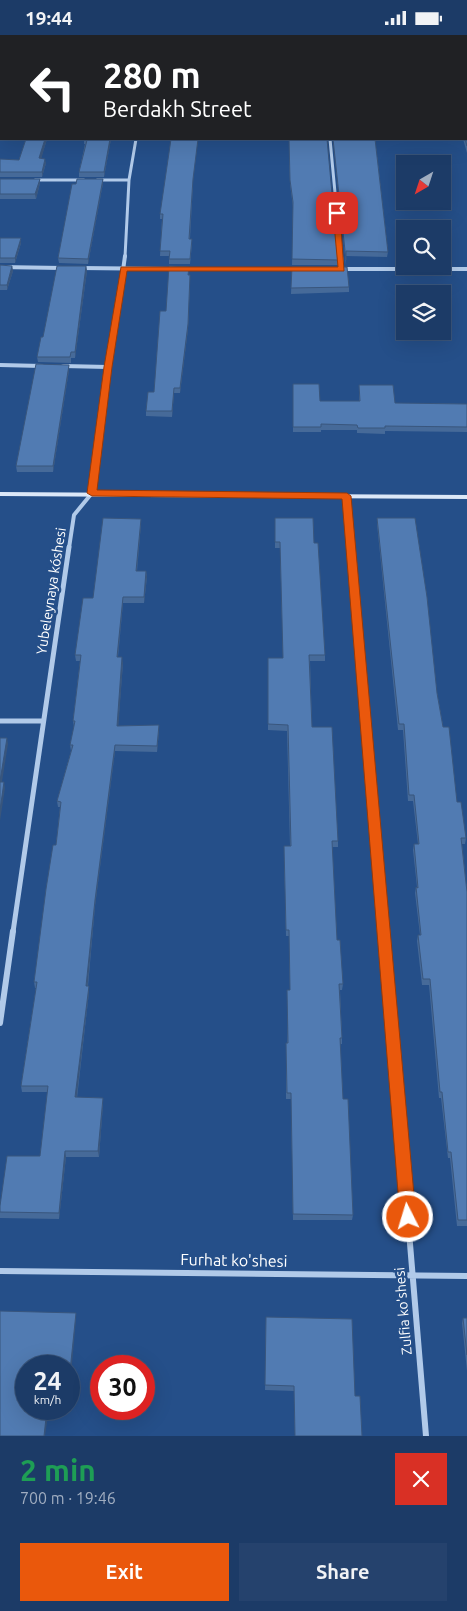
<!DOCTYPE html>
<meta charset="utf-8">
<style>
body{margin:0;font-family:Ubuntu,sans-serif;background:#25426d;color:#f1f3f6;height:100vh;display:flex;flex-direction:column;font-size:19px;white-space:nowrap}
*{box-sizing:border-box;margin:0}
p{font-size:16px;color:#a0adc0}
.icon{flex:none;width:28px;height:28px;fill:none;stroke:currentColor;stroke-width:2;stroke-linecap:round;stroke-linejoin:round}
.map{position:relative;height:1401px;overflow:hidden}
.details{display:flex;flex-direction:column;background:#1c3b67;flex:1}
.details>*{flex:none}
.hud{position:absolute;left:0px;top:0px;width:468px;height:105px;box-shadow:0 5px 20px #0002,0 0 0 1px #3a557b;background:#202124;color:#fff;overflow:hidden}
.needle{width:32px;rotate:219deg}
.buttons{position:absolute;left:396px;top:120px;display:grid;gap:10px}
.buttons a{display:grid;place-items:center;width:55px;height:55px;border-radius:0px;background:#1c3b67;box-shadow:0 5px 20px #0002,0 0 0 1px #3a557b;font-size:25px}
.speed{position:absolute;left:15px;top:1320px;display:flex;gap:10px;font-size:25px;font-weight:700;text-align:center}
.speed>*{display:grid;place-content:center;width:65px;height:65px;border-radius:50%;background:#1c3b67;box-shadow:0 5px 20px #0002,0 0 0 1px #3a557b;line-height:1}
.speed small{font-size:12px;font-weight:400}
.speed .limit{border:8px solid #d22;background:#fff;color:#111}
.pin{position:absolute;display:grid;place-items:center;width:42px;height:42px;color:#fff;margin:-21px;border-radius:10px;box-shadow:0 2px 8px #0006}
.me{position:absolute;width:55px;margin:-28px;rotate:355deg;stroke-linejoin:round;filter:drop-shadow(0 0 4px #0008)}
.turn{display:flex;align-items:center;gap:18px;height:105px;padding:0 20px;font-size:22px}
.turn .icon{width:65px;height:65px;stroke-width:2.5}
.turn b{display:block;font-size:35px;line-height:42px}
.round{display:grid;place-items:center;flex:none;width:52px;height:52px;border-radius:0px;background:#25426d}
.overview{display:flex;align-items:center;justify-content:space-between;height:85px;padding:0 20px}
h1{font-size:30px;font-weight:700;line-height:38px;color:#1e9e55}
.cta{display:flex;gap:10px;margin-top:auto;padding:10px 20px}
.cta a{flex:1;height:58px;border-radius:0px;background:#ea580c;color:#fff;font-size:20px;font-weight:700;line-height:58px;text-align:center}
.cta a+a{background:#25426d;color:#f1f3f6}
.status{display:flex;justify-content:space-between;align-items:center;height:35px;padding:0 25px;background:#1c3b67;direction:ltr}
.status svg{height:14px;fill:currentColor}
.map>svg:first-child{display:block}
</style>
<div class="status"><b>19:44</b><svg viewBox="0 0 49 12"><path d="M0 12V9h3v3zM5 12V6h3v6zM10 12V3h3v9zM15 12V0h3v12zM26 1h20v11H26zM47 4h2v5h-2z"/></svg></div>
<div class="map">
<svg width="467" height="1401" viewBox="0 0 467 1401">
<rect width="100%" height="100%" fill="#254f89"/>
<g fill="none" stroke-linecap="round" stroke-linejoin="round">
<path stroke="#b1cae9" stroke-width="3" d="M330 104 341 222
M35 145H84
M97 145H129
M125 222 129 145 136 104"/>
<path stroke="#b1cae9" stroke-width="4" d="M341 221 342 234
M0 232 62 233
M80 233 174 234
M183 234H297
M343 234H467
M0 330 42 331
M63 331 108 332
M347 461 351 513
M69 513 74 480 92 458 125 221"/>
<path stroke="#b1cae9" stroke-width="5" d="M351 512 384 897
M0 686H43
M13 897 69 512"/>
<path stroke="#b1cae9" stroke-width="6" d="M384 896 426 1401
M0 988 13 896
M0 1236 467 1241"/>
<path fill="#dce8f8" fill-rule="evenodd" d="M0 457 467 460V464L0 461Z"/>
</g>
<path fill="#466a99" d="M467 0V118L463 104H466Z
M26 104H47L41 123 46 128 42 142H0V124L19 125Z
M84 104H111L104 142H79V137L85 109H84Z
M289 104 338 225V230H292L293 172 290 149Z
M333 104H375L388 217 387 222 346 221V230Z
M0 144H40V148L36 164H0Z
M103 144V148L88 229 59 228 58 223 76 149Z
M193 148 190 204 192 209 190 229H169V221H160L162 184H160V179Z
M0 203H21V208L15 228H0Z
M0 230 12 231 13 236 7 255H0Z
M86 231 87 236 75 323H71V328L38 327 37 322 43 302Z
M292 232 349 252V257L291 259Z
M189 240 190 245 188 294 180 358H174L172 382 146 381V376L154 357 166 276Z
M69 335 53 437H17L16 431Z
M293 349 320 366H359V350L395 368 467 369V397L385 396V399L357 398V395H321V397H293Z
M275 483 314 508 325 620V626H310L312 692 338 806V812H332L337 905 343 949 342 955H340L342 1003V1009H340L343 1064 353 1180 352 1185H293L291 1064H286V1014L287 1008 290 955 289 901H286L284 817 290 811 287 696 268 695V623H283L280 513H275Z
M377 483 437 658 457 767 466 803 465 809H462L467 857V1191H457L450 1123H448L441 1063H439L429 950H422L417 906 418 900H420L415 858 416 852H417L413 815 414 809H418L413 766H408L403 695H398L377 489Z
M141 484V489L137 536H146L147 542 144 568H123L118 622 123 628 118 691 159 690V696L157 717 115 716 95 871 88 951 89 957 77 1063H103V1069L99 1122H66L59 1184 0 1183V1171L40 1121 48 1057H22L21 1051 36 953H35L34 947 56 810 60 772H58L57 766 71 716 70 710 74 692 73 686 80 626H76L75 620 93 563Z
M266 1282 355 1361 362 1401H295L294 1356 265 1355Z
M463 1283H467V1336L462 1288Z"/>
<path fill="#39567d" d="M45 104H47L40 128 39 123Z
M110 104H111L104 142V137Z
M198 104 193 148 190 209 193 144Z
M45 124 46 128 42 142V137Z
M40 144V148L36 164 35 159Z
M103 144V148L88 229V224Z
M21 203V208L15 228V223Z
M12 231 13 236 7 255V250Z
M86 231 87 236 75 323V317Z
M190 245 188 294 180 358V353Z
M69 330V335L53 437V431Z
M174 353V358L172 382V376Z
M141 484V489L136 542V536Z
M146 536 147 542 144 568V562Z
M123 562V568L117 628V622Z
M122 622 123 628 118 697 117 691Z
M159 690V696L157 717V711Z
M7 703 8 709 1 753 0 746Z
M115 710V716L95 871 87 957 86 951 95 865Z
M4 747 5 753 0 786V775Z
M89 951V957L76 1068 75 1062Z
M103 1063V1069L99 1122 98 1116Z
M65 1116 66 1122 59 1184V1178Z
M76 1278V1284L70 1351 69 1346Z
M47 1374H49L45 1401H44Z"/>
<path fill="#517bb2" stroke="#39567d" d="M0 0H123V1H1V90H0Z
M177 0H467V111L465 104H466V1H177Z
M26 104H45L39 123 45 124 42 137H0V124L19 125Z
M84 104H110L104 137H79L87 105H84Z
M171 104H198L193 144 189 204H192L190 224H169L170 216H160L163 179H160Z
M289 104H327L338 225 292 224 293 167 290 145Z
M333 104H375L388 217 346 216V225Z
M0 144H40L35 159H0Z
M77 144H103L88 224 58 223 72 149H76Z
M0 203H21L15 223H0Z
M0 230 12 231 7 250H0Z
M57 231H86L75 317H71L70 322H37L41 302H43Z
M169 231 189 232 188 240H190L188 289 180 353H174L172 376H146L148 357H154L160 276H166Z
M292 232H347L349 252 291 253Z
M36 329 69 330 53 431H16Z
M293 349H319L320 366H360L359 350H393L395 368 467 369V392L385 391V393H358L357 390 321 389V392H293Z
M103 483 141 484 136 536H146L144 562H123L117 622H122L117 691 159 690 157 711 115 710 95 865 86 951H89L75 1062 103 1063 98 1116H65L59 1178 0 1177V1171L7 1121H40L48 1051H21L37 947H34L46 854 53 810H56L61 767 57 766 73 710H70L75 686H73L81 620H75L83 563H93Z
M275 483H313L314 508H318L325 620H309L312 692H332L338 806H332L337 905H340L343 949H339L342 1003H340L343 1064H348L353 1180 293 1179 291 1058H287L286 1008H288L287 955H290L289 895H286L284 811H291L288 690 268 689V623H283L280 507H275Z
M377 483H415L427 562 437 658 443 692H449L457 767H461L466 803H461L467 857V1185H458L451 1117H448L442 1057H440L430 944H423L418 900H421L416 852 418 853 414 809H419L414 760H409L404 689H399Z
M0 703H7L0 746Z
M0 747H4L0 775Z
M0 1276 76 1278 69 1346V1331H26V1374H47L44 1401H0Z
M266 1282 352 1284 355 1361H360L362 1401H295L294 1351 265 1350Z
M463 1283H467V1320Z"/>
<path fill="#ea580c" stroke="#983908" d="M337 176 340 178 344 236H127L112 332 97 455 347 458 351 461 416 1182 413 1187 408 1189 402 1187 400 1182 342 464 92 461 87 458 104 332 121 232H338L333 178Z"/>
<g text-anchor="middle" stroke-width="5" stroke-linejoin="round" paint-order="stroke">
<g font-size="14" fill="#fff" stroke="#254f89">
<text transform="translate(51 556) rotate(-81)" y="5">Yubeleynaya kóshesi</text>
<text transform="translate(403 1276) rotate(-95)" y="5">Zulfia ko'shesi</text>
</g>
<g font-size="16" fill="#fff" stroke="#254f89">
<text transform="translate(234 1225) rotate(1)" y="6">Furhat ko'shesi</text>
</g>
</g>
</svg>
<div class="buttons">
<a><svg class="needle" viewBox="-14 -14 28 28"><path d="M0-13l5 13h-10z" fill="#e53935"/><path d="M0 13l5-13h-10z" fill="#a0adc0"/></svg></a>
<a><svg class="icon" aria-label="search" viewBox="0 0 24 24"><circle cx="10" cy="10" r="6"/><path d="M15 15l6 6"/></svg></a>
<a><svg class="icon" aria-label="layers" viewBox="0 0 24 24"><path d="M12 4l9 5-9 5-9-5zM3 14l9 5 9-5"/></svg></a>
</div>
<div class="speed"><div>24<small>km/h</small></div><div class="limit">30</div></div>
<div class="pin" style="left:337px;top:178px;background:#d93025"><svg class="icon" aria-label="arrive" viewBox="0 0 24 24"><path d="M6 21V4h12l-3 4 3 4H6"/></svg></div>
<svg class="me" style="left:408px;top:1182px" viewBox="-20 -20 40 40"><circle r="17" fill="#ea580c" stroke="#fff" stroke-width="3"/><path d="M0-11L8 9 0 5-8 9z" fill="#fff"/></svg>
<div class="hud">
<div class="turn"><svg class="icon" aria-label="left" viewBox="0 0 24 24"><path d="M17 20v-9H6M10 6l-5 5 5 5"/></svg><div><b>280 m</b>Berdakh Street</div></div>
</div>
</div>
<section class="details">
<div class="overview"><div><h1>2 min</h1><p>700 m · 19:46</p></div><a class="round" style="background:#d93025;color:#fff"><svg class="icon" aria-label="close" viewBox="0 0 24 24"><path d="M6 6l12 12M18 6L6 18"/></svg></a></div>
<div class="cta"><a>Exit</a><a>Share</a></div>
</section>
